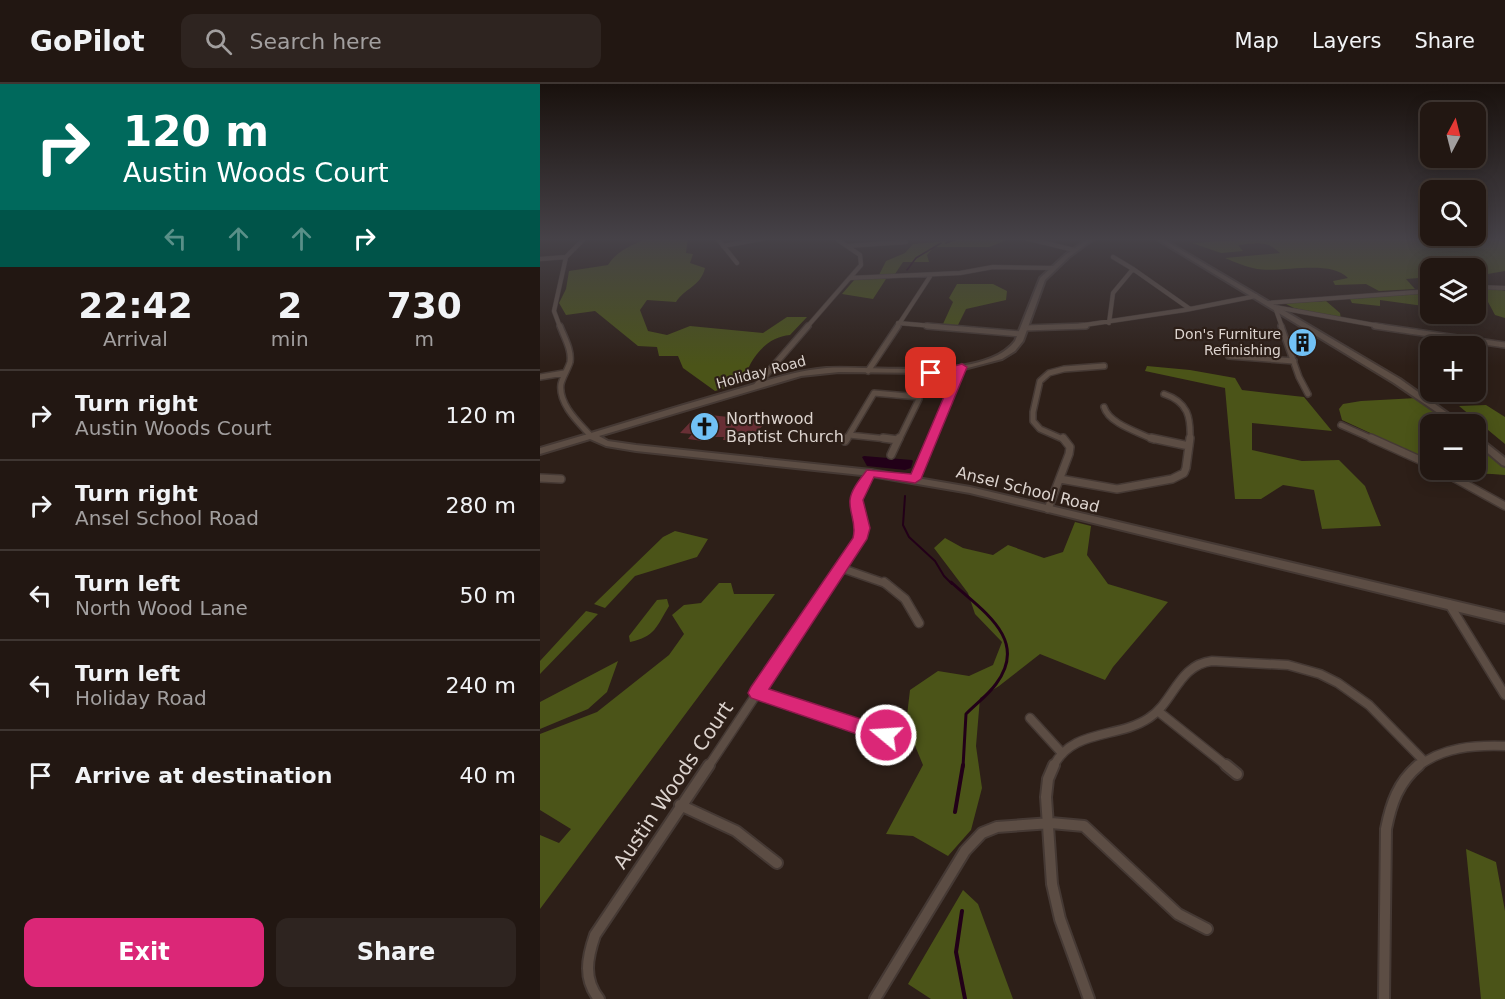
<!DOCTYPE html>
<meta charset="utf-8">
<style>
body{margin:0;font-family:"DejaVu Sans",sans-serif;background:#2e2420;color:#f1f3f6;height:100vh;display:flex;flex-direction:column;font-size:22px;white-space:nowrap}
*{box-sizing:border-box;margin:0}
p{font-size:20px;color:#a29f9f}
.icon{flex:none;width:33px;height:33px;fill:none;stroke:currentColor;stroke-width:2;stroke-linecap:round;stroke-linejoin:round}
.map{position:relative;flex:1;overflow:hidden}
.drawer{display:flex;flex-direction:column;background:#221712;width:540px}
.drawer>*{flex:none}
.banner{background:#00695c;color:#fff;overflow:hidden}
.needle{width:39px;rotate:7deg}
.fabs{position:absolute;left:880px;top:18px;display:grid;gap:12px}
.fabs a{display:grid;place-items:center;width:66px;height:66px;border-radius:12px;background:#221712;box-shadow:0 3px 15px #0003,0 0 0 2px #3f3632;font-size:30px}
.pin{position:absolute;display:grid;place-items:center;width:51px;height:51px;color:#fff;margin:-26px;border-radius:12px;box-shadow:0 3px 9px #0006}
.me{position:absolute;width:66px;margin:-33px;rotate:288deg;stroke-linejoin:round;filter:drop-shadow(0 0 4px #0008)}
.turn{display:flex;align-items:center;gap:21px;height:126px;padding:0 24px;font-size:27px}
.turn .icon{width:78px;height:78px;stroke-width:2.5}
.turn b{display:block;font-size:42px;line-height:51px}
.lanes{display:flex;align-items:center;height:57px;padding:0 24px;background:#0003;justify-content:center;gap:30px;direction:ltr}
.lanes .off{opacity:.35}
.eta{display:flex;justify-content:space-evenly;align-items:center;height:102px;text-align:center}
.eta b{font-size:36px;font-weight:800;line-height:42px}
.cta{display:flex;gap:12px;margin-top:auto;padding:12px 24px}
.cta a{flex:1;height:69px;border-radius:12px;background:#db2777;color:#fff;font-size:24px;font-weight:800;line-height:69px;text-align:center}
.cta a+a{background:#2e2420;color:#f1f3f6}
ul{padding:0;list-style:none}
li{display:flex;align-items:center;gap:18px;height:90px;padding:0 24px;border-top:2px solid #3f3632}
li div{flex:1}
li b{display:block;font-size:22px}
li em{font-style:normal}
header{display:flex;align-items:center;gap:36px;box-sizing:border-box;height:84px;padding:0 30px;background:#221712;border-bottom:2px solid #3f3632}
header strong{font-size:28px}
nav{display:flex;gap:33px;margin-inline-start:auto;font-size:21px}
.search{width:420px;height:54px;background:#2e2420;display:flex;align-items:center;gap:15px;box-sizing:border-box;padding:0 21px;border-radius:12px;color:#a29f9f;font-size:22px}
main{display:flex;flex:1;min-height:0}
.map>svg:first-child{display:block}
</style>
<header>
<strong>GoPilot</strong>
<div class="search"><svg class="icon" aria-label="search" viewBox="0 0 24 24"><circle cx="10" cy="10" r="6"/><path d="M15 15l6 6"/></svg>Search here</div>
<nav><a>Map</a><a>Layers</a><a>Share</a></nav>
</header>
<main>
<section class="drawer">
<div class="banner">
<div class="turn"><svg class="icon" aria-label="right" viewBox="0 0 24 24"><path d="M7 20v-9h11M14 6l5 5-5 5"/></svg><div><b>120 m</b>Austin Woods Court</div></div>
<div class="lanes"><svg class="icon off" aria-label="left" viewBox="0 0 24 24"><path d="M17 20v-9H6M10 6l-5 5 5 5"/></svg><svg class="icon off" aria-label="ahead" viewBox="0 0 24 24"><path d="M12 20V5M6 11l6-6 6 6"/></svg><svg class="icon off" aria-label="ahead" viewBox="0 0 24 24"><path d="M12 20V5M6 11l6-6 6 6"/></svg><svg class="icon" aria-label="right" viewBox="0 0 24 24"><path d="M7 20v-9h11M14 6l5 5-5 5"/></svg></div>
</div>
<div class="eta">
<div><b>22:42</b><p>Arrival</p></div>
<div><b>2</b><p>min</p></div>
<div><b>730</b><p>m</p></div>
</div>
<ul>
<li><svg class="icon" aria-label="right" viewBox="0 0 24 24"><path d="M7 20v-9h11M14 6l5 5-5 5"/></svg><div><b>Turn right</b><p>Austin Woods Court</p></div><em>120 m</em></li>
<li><svg class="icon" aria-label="right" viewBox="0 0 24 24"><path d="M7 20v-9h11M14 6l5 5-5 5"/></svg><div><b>Turn right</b><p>Ansel School Road</p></div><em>280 m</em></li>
<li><svg class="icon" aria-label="left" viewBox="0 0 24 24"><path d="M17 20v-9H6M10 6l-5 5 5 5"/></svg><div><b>Turn left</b><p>North Wood Lane</p></div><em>50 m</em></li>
<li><svg class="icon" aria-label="left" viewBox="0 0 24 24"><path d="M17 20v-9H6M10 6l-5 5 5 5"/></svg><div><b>Turn left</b><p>Holiday Road</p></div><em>240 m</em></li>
<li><svg class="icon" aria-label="arrive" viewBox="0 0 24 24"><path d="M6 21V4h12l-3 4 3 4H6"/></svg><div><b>Arrive at destination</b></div><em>40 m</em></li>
</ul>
<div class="cta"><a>Exit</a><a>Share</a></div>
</section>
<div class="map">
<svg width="965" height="915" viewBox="0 0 965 915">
<rect width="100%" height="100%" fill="#2d1f18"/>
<path fill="#4b5418" d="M109 154H148L146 169 153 170 150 179 165 184C161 202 145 204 136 218L107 216 100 226 108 247 127 251 150 242 223 249 247 233H267L250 251C225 253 209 276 203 299L175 307 143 284 138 272H119L117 263 98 262 55 227 26 231 19 219 26 205 29 187 68 181C77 166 94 160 109 154Z
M412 154H462L467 156 449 163H394L387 171 389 178H363L355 190 339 191 346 177 365 169 373 160 409 157Z
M732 154H952L965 159V187L936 192V184H891V193L866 195 875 205 839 207 826 200 795 201 793 197 808 194C790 175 742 189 717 185 706 183 695 178 685 174L740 169C727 156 716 159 698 161L703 167 681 169 652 159Z
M315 195H346L333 215 302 210Z
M417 200H453L467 207 466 216 426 225 417 243 403 240 413 218 409 214Z
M955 204 965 207V234L955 231 947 216 936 212V206Z
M891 208V223L840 216V222L812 219 810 215Z
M786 217 800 229 801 235 754 224 744 219Z
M607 282 650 286 695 294 702 306 764 313 792 347 712 339V366L762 377 799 376 825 402 841 442 782 445 774 406 743 401 721 415H695L685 304 605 287Z
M877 314 914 340H891V377L802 336 799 325 803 320 821 317Z
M946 321 965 333V360L919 322Z
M936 360 965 384V391C948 389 931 391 915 386H936Z
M535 438 551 442 547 471 568 500 628 518 573 583 565 596 500 570 459 602 440 614 436 662 442 704 431 746 408 772 373 752 346 750 383 681 366 640 370 606 398 587 429 592 453 581 462 558 435 530 428 509 394 464 405 454 423 464 453 471 468 461 504 474 523 468Z
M135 447 168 455 157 473 95 492 65 524 54 520 123 453Z
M179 499H191L194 510H235L0 825V751L19 759 31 745 0 726V650L57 628 129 571 144 550 132 531 144 521 161 519Z
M127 515 129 522C117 542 115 553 90 558L89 552 117 516Z
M46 527 58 530 0 590V577Z
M78 577 67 608 48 625 0 645V618Z
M926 765 956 778 965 827V915H941Z
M423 806 438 820 473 915H391L368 900Z"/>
<path fill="#220018" d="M411 292 405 306 380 304 378 299 383 294Z
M324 372 372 376 373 377 371 384 365 386 327 382 322 373Z"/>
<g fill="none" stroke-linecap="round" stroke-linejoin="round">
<path stroke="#220018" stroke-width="1.5" d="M406 159 420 154
M367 186 376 174 401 159"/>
<path stroke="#220018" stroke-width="2" d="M365 412 363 441 369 453 395 477 404 492 412 500"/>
<path stroke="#220018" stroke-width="3" d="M411 498C441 526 490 555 456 600 448 611 436 620 426 630L423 683"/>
<path stroke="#220018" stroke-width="4" d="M415 728 423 681
M422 827 416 868 425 915"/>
</g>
<path fill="#682f35" d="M754 247 762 248 771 268H762Z
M163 328 172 329 170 331 226 337 210 357 183 356 184 353H175L163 357 148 355 152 350 140 349 158 330Z"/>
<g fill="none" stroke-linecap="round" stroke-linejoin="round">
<defs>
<path id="street-far4" d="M177 154 197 179
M485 154 534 166
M183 162 226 154
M307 162 366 158
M0 175 26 173
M593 185 650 225
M310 194 420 189 453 183 513 184
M936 203 965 204
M727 219 891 207
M735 223 845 243
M735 223 742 243
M358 239 404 243
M569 239 573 209 593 185 573 173
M20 243 14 227 26 173 45 154
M267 243 321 181 320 171 295 154
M357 243 391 191
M531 243 645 226 716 212"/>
<path id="street-far3" d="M20 242C24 253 32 266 30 278 28 285 23 292 21 300 18 320 39 339 51 352
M387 242 481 250
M741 242 759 293 768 310
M835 242 965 261
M484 244 546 242
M689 272 754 277
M328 287 358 242
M0 293 24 289
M216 302 268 242
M624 310C648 318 651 333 650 356
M564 323C569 340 599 348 614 356
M801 341 835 356
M309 351 357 356
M306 356 334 309 379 313
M359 356 379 315 375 290
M391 356 422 283
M525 356 500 345 493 337V328L500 297 509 289 524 285 564 282"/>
<path id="street-far2" d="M343 354 358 356
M611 354 649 362
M831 354 891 381
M305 357 307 354
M351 371 359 354
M900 386 965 422
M0 394 21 395
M375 395 392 354
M520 395 577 405 632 395 644 389 646 384 650 354
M508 425 529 370 530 363 523 354
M301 484 347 500
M290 500 320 455 322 445 317 411 331 389"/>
<path id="street-far1" d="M344 498 365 515 379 539
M909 520 965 611
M217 609 346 651
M619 628 688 683
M490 634 521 668
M168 683 291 498
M513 683C532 644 578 655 609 634 634 618 638 581 672 577L748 581 780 590 798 599 829 621 883 676
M877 683C903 663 934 661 965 662"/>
<path id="street" d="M514 681 508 695 506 713 512 800 520 835 549 915
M686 681 697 690
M140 721 196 747 237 779
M59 915C43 895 47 874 55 851L169 681
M335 915 425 767 442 749 457 743 511 739 544 742 638 830 667 845
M844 915 846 745C851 720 858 698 879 681"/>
<path id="secondary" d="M549 154H555L529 173 505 196 483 257 475 267 462 275 424 285 388 289 299 288 261 292 59 352 68 357 96 361 331 386 430 403 965 529V539L430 409 331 392 96 367 66 362 50 355 0 370V364C63 346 125 326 188 308 220 299 252 287 286 284 333 281 444 298 475 257L500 194 525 171Z
M615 154H621L860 295 923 340H914L854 299Z
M936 351 965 374V382L962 381 936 359Z"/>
</defs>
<use href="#street-far4" stroke="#453934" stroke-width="5"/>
<use href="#street-far3" stroke="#453934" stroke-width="8"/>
<use href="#street-far2" stroke="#453934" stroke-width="10"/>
<use href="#street-far1" stroke="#453934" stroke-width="11"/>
<use href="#street" stroke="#453934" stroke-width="14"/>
<use href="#secondary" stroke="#453934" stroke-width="4"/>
<use href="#street-far4" stroke="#5c4d44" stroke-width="4"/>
<use href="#street-far3" stroke="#5c4d44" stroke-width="5"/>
<use href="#street-far2" stroke="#5c4d44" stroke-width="7"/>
<use href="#street-far1" stroke="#5c4d44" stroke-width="8"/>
<use href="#street" stroke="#5c4d44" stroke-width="10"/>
<use href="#secondary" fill="#5c4d44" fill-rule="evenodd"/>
</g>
<linearGradient id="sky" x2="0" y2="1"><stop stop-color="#19110d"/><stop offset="0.55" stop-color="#464248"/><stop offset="1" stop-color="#464248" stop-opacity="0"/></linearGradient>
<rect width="965" height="282" fill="url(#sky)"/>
<path fill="#db2777" stroke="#8e194d" stroke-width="1.5" d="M422 280 427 283 381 395 375 399 334 393 323 416 330 444 327 455 229 605 352 645 355 651 352 657 346 660 211 614 208 609 211 603 313 454C317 439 309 430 310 416 311 405 321 394 327 386L371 390 415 287 391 292 386 289Z"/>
<defs>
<symbol id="building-disc" viewBox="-11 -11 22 22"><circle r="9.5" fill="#71c1f5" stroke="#2d1f18"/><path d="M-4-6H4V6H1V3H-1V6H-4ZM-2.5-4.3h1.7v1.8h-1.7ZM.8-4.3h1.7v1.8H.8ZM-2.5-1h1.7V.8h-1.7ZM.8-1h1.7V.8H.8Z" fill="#111"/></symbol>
<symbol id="church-disc" viewBox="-11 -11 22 22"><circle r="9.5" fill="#71c1f5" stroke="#2d1f18"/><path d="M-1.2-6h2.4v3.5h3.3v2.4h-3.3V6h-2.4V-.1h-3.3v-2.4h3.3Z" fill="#111"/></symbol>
</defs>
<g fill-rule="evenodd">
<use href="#building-disc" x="746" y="242" width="33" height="33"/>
<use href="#church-disc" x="148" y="326" width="33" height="33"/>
</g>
<g text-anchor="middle" stroke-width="4.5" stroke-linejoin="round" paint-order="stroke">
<g font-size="14" fill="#dcd3ce" stroke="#2d1f18" text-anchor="end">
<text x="741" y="255">Don's Furniture<tspan x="741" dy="16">Refinishing</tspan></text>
</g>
<g font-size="14" fill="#dcd3ce" stroke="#2d1f18">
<text transform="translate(221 288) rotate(-15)" y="5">Holiday Road</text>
</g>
<g font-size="16" fill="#dcd3ce" stroke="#2d1f18" text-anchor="start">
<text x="186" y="340">Northwood<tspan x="186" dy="18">Baptist Church</tspan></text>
</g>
<g font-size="16" fill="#dcd3ce" stroke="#2d1f18">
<text transform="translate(488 405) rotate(14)" y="6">Ansel School Road</text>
</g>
<g font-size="20" fill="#dcd3ce" stroke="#2d1f18">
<text transform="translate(133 701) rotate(-56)" y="7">Austin Woods Court</text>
</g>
</g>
</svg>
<div class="fabs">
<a><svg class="needle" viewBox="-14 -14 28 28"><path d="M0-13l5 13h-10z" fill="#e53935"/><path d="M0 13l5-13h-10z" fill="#a29f9f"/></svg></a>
<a><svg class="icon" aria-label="search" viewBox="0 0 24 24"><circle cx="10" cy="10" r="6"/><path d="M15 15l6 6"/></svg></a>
<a><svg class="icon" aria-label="layers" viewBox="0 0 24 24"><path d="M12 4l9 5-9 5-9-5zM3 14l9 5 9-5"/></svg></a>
<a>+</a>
<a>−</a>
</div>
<div class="pin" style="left:391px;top:289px;background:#d93025"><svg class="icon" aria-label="arrive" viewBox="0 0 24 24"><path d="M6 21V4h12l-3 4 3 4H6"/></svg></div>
<svg class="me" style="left:346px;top:651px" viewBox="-20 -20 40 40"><circle r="17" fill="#db2777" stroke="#fff" stroke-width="3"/><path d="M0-11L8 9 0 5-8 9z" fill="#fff"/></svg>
</div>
</main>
